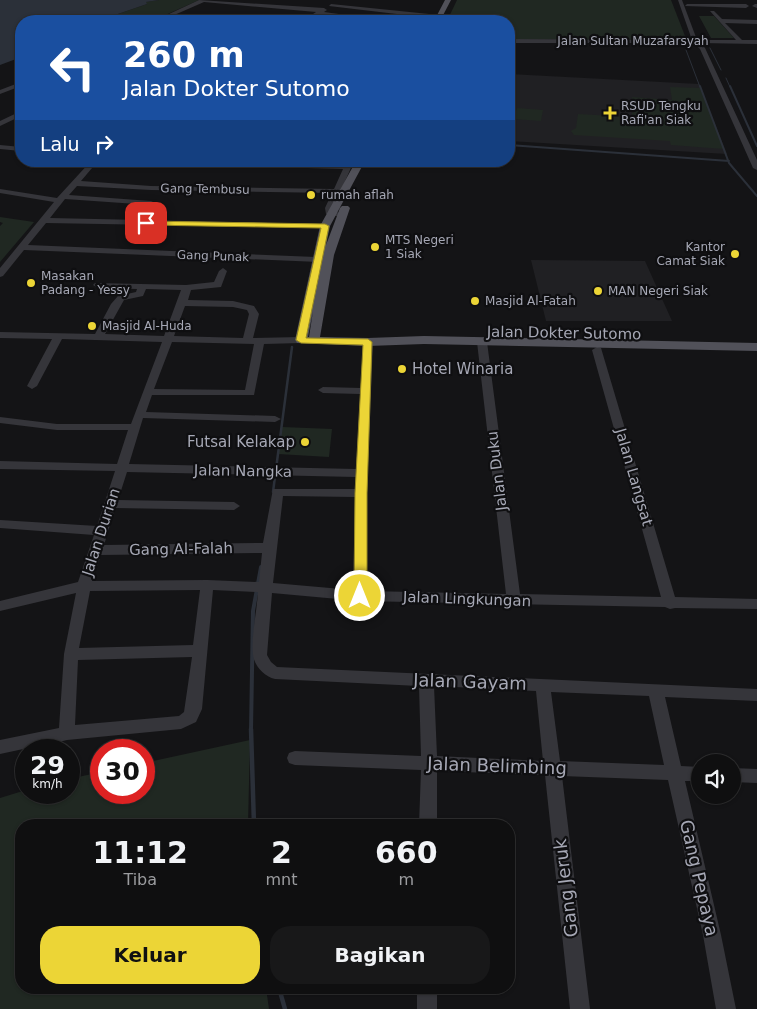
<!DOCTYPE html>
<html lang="id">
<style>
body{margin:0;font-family:"DejaVu Sans",sans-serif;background:#181819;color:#f1f3f6;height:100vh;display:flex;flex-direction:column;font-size:19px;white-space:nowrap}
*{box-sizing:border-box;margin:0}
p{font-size:16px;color:#9b9c9f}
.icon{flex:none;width:28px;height:28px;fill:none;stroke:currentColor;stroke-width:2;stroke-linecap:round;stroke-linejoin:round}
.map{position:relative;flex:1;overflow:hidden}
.sheet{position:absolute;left:15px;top:819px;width:500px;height:175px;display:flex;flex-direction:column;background:#0f0f10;border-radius:20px;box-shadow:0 1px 4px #0004,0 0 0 1px #2f2f30}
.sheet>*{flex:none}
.top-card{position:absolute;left:15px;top:15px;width:500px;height:152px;border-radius:20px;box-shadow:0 1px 4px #0004,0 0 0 1px #2f2f30;background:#1a4fa0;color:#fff;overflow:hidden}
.buttons{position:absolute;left:691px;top:754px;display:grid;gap:10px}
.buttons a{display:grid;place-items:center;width:50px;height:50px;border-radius:50%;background:#0f0f10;box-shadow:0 1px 4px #0004,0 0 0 1px #2f2f30;font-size:25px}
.speed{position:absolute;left:15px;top:739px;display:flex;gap:10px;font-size:25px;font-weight:700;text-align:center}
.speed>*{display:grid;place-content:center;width:65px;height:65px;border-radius:50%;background:#0f0f10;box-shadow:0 1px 4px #0004,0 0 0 1px #2f2f30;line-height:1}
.speed small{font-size:12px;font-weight:400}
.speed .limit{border:8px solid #d22;background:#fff;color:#111}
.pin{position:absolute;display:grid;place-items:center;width:42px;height:42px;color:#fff;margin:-21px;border-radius:10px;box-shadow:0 2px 8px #0006}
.me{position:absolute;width:55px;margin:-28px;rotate:0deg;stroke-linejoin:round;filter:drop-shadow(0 0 4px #0008)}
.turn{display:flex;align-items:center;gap:18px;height:105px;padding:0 25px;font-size:22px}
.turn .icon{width:65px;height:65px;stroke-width:2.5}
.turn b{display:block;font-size:35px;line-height:42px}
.then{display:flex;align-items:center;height:48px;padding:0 25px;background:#0003;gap:10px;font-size:19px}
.eta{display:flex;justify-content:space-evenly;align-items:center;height:85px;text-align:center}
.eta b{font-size:30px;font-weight:700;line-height:35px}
.cta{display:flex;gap:10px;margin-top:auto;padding:10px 25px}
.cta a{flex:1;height:58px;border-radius:20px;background:#ecd536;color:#111;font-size:20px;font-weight:700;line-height:58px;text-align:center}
.cta a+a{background:#181819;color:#f1f3f6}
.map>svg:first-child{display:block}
</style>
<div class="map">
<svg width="757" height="1009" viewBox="0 0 757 1009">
<rect width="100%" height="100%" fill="#141416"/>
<path fill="#202023" d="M509 74 699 84 727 154 509 141Z
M531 260 645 261 672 321H546Z"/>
<path fill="#202822" d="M159 0H199L152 21H104L115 15 147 4 145 2Z
M457 0H671L685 36 692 40 509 39V21H447Z
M699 16H714L734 38H711Z
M670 87 700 88 724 149 671 145 670 141 574 135 571 131 576 128 578 114 632 117V97L672 100Z
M517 108 543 110 541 121 513 119Z
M0 217 34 222 0 262V226L3 223 0 222Z
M282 427 332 429 329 457 278 454Z
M250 740 248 825H21V988H266L269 1009H0V798L26 790V792H69V779L101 772V792H144V763Z"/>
<path fill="#2b3039" d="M0 0H159L146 2 147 4 115 15 104 21H21V53L15 56 16 59 0 65Z"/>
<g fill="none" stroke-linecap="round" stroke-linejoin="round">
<path stroke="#2b3039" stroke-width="1" d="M710 48 721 70
M686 50 700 87
M726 78 730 87"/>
<path stroke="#2b3039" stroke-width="2" d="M700 86 729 163 757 196
M730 86 757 146
M509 145 729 161"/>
<path stroke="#2b3039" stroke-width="2.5" d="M273 492 292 347"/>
<path stroke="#2b3039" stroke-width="4" d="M251 730 253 611 261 567"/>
<path stroke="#2b3039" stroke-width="4.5" d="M251 729 254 825
M279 988 285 1009"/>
<path fill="#35353a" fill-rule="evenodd" d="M199 0 324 8 327 10 324 12 391 21 320 15 308 21H303L316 12 204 2 172 16 205 21 167 18 161 21H154Z
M678 0H682L697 40H736L710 11H714L722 19 757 20V24L725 23 742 40H757V44L700 43 705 48 757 160V170L753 168 700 49 694 43H509V39L692 40Z
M331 4 439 15 442 17 439 19 329 6Z
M687 4H746L749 6 746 8 685 6Z
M755 4H757V8L752 6Z
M21 82V86L0 94V90Z
M21 111V116L0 126V121Z
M0 145 21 147V151L0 149Z
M91 161H98L81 181 151 186 334 189 343 169 131 163 128 161 345 165 346 161H354L333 208 334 212 344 213 345 215 341 217 326 214 325 208 332 193 151 190 77 186 69 195 151 201 155 203 151 205 65 199 50 218 325 224 329 226 328 228 46 223 28 245 316 257 320 260 319 262 24 250 3 276 0 277V268L54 202 0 193V189L57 198Z
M223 268 227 271 221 287 191 290 188 300 233 301 254 306 259 314 253 338 301 337 306 340 301 343 264 344 254 395H152L146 412 275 416 281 419 275 422 143 418 129 464 356 469 360 394 323 393 318 390 323 387 361 388 363 342 368 339 372 340 373 342 367 493V591L506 594 477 342 482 339 487 342 520 594 661 597 592 350 597 347 601 348 675 597 757 599V609L675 608 670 609 665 607 360 601 272 593 267 655 271 662 277 667 757 689V701L665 697 681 766 700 767V781H685L721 935 736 1009H716L703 935 668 780 562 776 590 1009H570L545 775 437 771V825H419L421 770 295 765 289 763 287 758 289 753 295 751 421 756 419 686 275 679C264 676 254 666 253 654 251 636 257 611 258 592L213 590 202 709 196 722 181 729 67 740 59 742 58 750H42V745L0 754V740L59 728 64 654 76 593 0 611V601L78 582 94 535 0 528V520L97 526 115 471 0 469V461L117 464 128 430H57L0 423V417L57 424H131L162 342 62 339 37 386 32 389 27 386 52 339 0 338V332L95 334 111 304 118 296 136 292 137 289 98 288 93 285 95 283 186 285 214 282 219 271ZM146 289 181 290 164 336 105 334 124 300 143 296ZM185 306 233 307 247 310 249 314 243 338 174 336ZM172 342 254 344 245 390 154 389ZM127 472 356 477 355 489H273L263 543 104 545 115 508 234 510 240 506 234 502 118 500ZM283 496 355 497 353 590 273 583ZM262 553 259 582 207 580 92 581 101 555ZM200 590 193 645 79 648 90 591ZM192 657 184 712 179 716 75 725 78 660ZM434 686 536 691 543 761 437 756ZM551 692 649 696 664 765 560 761Z
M732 768 757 769V783L732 782Z
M417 988H437V1009H417Z"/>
<path fill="#515159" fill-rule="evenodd" d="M445 0H451L440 21H434Z
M356 161H365L330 226 326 245 340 208 342 206H348L350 208 334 255 320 337 368 338 424 336 757 343V351L424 344 368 346 297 343 295 340 320 226ZM313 311 309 337H308Z"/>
</g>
<path fill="#ecd536" stroke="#998a23" d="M143 221 325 224 329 226 306 338 368 339 372 342 367 493V596L365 599H356L354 596 355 493 363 345 301 343 296 340 321 228 146 225 143 224Z"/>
<g fill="#ecd536" stroke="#0f0f11" stroke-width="2">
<path d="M607.5 105.5h5v5h5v5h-5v5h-5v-5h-5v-5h5z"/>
<circle cx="311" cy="195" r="5"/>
<circle cx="375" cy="247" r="5"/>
<circle cx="735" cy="254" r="5"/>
<circle cx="31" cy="283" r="5"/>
<circle cx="598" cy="291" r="5"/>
<circle cx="475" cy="301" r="5"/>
<circle cx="92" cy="326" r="5"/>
<circle cx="402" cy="369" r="5"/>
<circle cx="305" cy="442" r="5"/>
</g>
<g text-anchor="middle" stroke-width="4.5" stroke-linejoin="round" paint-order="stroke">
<g font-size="12" fill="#a6a8b5" stroke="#0f0f11">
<text x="633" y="45">Jalan Sultan Muzafarsyah</text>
<text transform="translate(205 189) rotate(1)" y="4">Gang Tembusu</text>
<text transform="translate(213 256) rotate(2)" y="4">Gang Punak</text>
</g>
<g font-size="12" fill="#a6a8b5" stroke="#0f0f11" text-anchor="start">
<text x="621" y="110">RSUD Tengku<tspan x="621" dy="14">Rafi'an Siak</tspan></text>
<text x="321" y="199">rumah aflah</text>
<text x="385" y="244">MTS Negeri<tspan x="385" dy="14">1 Siak</tspan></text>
<text x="725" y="251" text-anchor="end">Kantor<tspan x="725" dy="14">Camat Siak</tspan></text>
<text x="41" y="280">Masakan<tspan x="41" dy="14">Padang - Yessy</tspan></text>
<text x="608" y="295">MAN Negeri Siak</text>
<text x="485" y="305">Masjid Al-Fatah</text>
<text x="102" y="330">Masjid Al-Huda</text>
</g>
<g font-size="15" fill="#a6a8b5" stroke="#0f0f11">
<text transform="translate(564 333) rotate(1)" y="5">Jalan Dokter Sutomo</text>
<text transform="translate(243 471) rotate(1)" y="5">Jalan Nangka</text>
<text transform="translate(497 471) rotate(-97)" y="5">Jalan Duku</text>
<text transform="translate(634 477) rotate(74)" y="5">Jalan Langsat</text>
<text transform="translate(101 532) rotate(-72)" y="5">Jalan Durian</text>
<text transform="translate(181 549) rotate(-1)" y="5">Gang Al-Falah</text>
<text transform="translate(467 599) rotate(2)" y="5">Jalan Lingkungan</text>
</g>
<g font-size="15" fill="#a6a8b5" stroke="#0f0f11" text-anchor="start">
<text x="412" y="374">Hotel Winaria</text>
<text x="295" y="447" text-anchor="end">Futsal Kelakap</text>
</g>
<g font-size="18" fill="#a6a8b5" stroke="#0f0f11">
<text transform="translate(470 682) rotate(2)" y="6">Jalan Gayam</text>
<text transform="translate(497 766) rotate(2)" y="6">Jalan Belimbing</text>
<text transform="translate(699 878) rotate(77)" y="6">Gang Pepaya</text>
<text transform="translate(566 888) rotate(-97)" y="6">Gang Jeruk</text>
</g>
</g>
</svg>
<div class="buttons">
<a><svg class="icon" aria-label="sound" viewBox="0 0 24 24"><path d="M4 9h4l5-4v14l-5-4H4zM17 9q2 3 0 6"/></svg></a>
</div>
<div class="speed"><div>29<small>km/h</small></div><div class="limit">30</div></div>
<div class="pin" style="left:146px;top:223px;background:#d93025"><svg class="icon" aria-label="arrive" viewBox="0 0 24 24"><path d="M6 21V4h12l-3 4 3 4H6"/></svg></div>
<svg class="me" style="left:360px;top:596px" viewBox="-20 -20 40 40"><circle r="17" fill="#ecd536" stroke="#fff" stroke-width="3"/><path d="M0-11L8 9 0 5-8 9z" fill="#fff"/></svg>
<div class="top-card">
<div class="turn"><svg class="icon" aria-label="left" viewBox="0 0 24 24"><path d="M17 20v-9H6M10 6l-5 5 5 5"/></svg><div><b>260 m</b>Jalan Dokter Sutomo</div></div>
<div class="then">Lalu<svg class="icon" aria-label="right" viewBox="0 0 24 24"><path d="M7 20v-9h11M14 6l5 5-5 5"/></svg></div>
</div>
<section class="sheet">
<div class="eta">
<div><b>11:12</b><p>Tiba</p></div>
<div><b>2</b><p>mnt</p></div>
<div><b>660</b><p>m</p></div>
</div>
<div class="cta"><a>Keluar</a><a>Bagikan</a></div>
</section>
</div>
